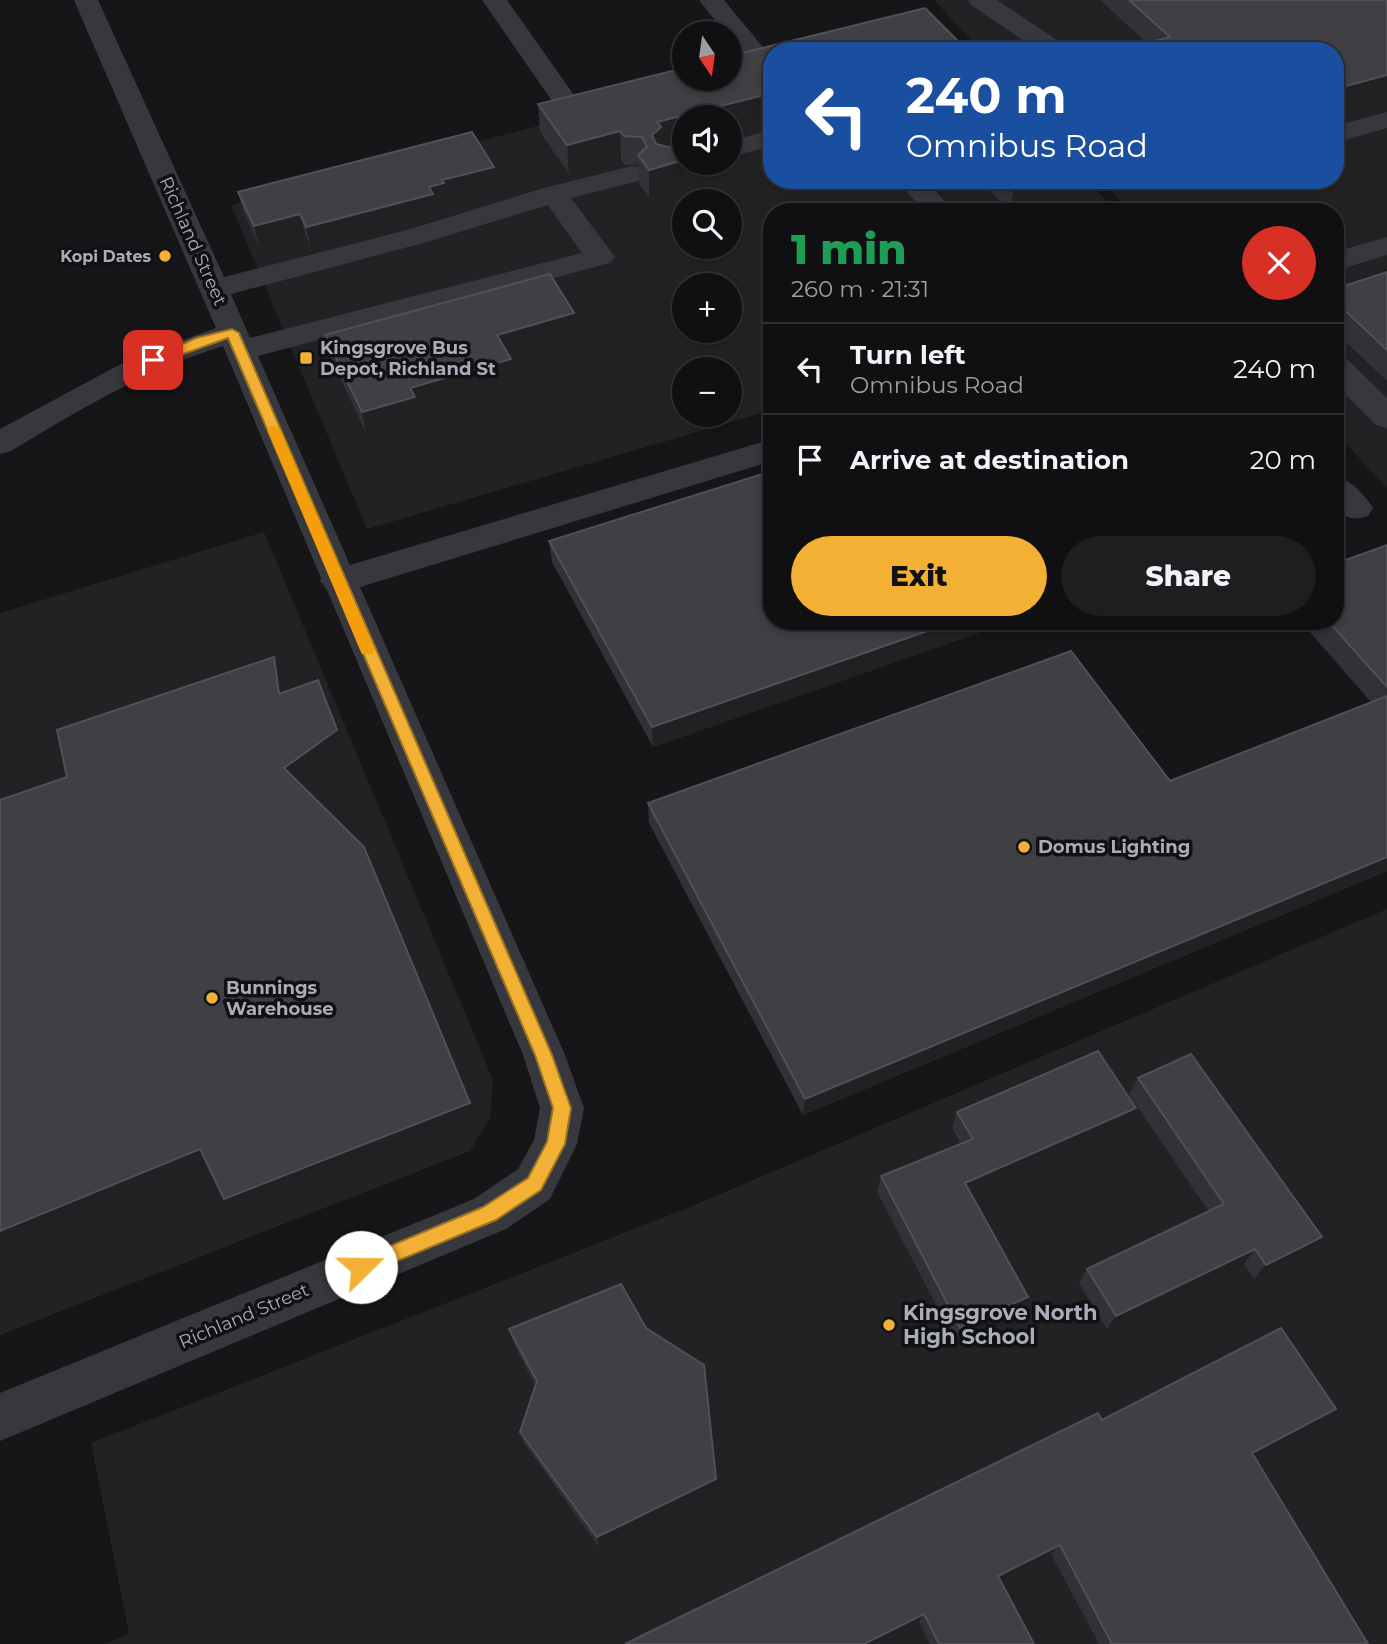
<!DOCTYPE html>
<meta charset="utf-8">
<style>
body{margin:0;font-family:Montserrat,sans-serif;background:#1e1e20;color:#f1f3f6;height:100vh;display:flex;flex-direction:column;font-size:26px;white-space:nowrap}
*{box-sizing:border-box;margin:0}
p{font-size:23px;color:#9c9d9f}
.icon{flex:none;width:38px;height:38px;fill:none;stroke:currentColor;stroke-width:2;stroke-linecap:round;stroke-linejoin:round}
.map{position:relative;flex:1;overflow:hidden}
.details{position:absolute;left:763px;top:203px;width:581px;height:427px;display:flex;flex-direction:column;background:#101012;border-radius:28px;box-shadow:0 4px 10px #0003,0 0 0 2px #303032}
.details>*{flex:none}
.hud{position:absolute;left:763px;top:42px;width:581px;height:147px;border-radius:28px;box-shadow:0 4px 10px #0003,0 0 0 2px #303032;background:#1a4fa0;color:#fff;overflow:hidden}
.needle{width:46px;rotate:167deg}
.controls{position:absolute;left:672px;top:21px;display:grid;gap:14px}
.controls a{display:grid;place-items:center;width:70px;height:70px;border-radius:50%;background:#101012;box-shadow:0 4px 10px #0003,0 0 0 2px #303032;font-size:35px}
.pin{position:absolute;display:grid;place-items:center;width:60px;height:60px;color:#fff;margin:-30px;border-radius:14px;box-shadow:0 4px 10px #0006}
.me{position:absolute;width:77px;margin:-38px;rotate:68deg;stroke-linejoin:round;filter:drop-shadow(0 0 5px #0008)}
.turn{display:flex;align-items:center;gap:24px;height:147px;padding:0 28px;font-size:32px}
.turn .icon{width:91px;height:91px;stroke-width:2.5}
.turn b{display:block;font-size:49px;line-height:60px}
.round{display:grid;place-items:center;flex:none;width:74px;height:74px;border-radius:37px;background:#1e1e20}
.head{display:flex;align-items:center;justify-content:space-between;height:119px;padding:0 28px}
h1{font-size:42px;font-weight:800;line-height:52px;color:#1e9e55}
.button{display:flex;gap:14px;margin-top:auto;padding:14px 28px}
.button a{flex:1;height:80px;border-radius:42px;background:#f2b134;color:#111;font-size:28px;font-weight:800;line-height:80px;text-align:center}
.button a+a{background:#1e1e20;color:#f1f3f6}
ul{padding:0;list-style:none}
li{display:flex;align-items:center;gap:21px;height:91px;padding:0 28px;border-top:2px solid #303032}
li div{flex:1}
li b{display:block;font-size:26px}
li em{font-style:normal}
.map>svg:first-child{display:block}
</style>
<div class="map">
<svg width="1387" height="1644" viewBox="0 0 1387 1644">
<rect width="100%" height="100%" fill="#161618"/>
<path fill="#222225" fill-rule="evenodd" d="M934 0H1387V488L1335 432V212H1130L1101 180H1335V51H981Z
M772 66V180H1086L1118 212H772V410L367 529 231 205ZM684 117H730V163H684ZM684 201H730V247H684ZM684 285H730V331H684ZM684 369H730V415H684Z
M264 532 493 1080 490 1119 470 1151 0 1335V613Z
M1387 909V1644H105L129 1634 91 1443 690 1207Z"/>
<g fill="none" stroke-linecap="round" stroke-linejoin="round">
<path fill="#37383d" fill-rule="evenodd" d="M74 0H98L224 277 407 230 544 188 632 166 642 168 646 174 642 180 571 198 615 257 610 263 258 356 350 565 772 439V461L360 587 565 1055 584 1108 577 1144 550 1199 506 1229 0 1441V1393L474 1199 518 1169 534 1140 540 1108 523 1055 327 590 320 581 321 578 223 346C147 369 79 410 11 451L0 454V429L130 359 216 328ZM548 205 582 253 250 338 231 294 427 242Z
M482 0H507L581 105 577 111 568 113 559 111Z
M699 0H724L766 51 762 56 730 65V49L737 47 730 39V33H725Z
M968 0H997L1066 46 1070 51H1039L971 5Z
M1387 112V128L1335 143V126Z
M772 130V146L730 157V141Z
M897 180H926L952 210 924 212Z
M1387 237V255L1335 271V252Z
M1335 355 1346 358 1387 398V428L1376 425 1335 384Z
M1335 476C1351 480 1364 494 1373 508L1368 516C1353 521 1346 518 1335 507Z"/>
</g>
<path fill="#323236" d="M1100 0H1387L1147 43Z
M772 51V121L730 132V117H684V144L676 146 684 163H686L687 189 649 198 639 184 638 165H625L621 160 569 174 540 132 538 104Z
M494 167 496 186 446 199 447 202 434 206 436 214 311 247 305 234 259 246 243 211 238 192Z
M980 180H1058L1054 200 1012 212H1009Z
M1387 272V381L1335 332V289Z
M576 334 508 353 513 380 417 408 419 418 366 433 330 356 325 335Z
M549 541 772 621H1012L653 747 552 562Z
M1387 545V871L803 1115 649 823 648 803 1170 781 1371 702 1300 621H1335Z
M1138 1078 1310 1252 1254 1279 1244 1264 1107 1329 1079 1283 1087 1269 1209 1212 1129 1094Z
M957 1112 1127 1124 971 1194 1021 1311 955 1341 877 1192 881 1176 961 1144 952 1128Z
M509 1329 716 1490 599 1547 524 1443 520 1432 535 1385 513 1342Z
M1336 1409 1322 1421 1254 1457 1368 1644H1099L1051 1554 1000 1580 1034 1644H930L919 1622 875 1644H625L1102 1420Z"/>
<path fill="#212124" d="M1387 75V95L1335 109V89Z
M772 93V121L730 132V117H684V144L662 150V156L652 135 657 122Z
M620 131 621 160 569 174 567 145Z
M684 160V163H686L687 189 649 198V170Z
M494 167 496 186 446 199 447 202 434 206 436 214 311 247 306 227 429 187 442 180Z
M1027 180H1058L1054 200 1009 212 1015 184Z
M300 214 305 234 259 246 254 226Z
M574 313 576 334 499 356 497 335Z
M511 359 513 380 417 408 419 418 366 433 362 412 410 388Z
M956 621H1012L653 747 652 727Z
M274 657 283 683 288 720 279 694Z
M337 730 344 756 293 794 284 768Z
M1387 857V871L803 1115 805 1099Z
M470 1103 476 1125 236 1219 224 1199Z
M1136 1108 1127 1124 960 1199 965 1183Z
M200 1149 212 1169 0 1257V1231Z
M1322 1237 1310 1252 1254 1279 1266 1265Z
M1255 1249 1244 1264 1107 1329 1116 1316Z
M1028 1297 1021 1311 955 1341 960 1328Z
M1336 1409 1322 1421 1240 1465 1252 1453Z
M716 1479V1490L599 1547 597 1537Z
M1060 1545 1051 1554 991 1585 998 1576Z
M924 1614 919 1622 875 1644H864Z"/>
<path fill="#3f3f44" stroke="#4f5156" stroke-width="2" d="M1129 0H1387V75L1335 89V51H1119L1170 37Z
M925 8 968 51H772V93L657 122 661 127 652 135 656 144 668 147 675 146 684 157V160L649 170 638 155 647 147 642 137 624 136 620 131 567 145 538 104 684 68V79H730V56Z
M472 132 494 167 442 180 444 183 429 187 433 194 306 227 300 214 254 226 238 192Z
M1011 180H1027L1015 184Z
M1387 272V350L1335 301V289Z
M550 274 574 313 497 335 511 359 410 388 415 397 362 412 325 335Z
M772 471V621H956L652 727 549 541Z
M1387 545V687L1328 621H1335V564Z
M1071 651 1170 781 1387 696V857L805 1099 648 803Z
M274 657 279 694 318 680 337 730 284 768 364 847 470 1103 224 1199 200 1149 0 1231V800L67 777 57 730Z
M1098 1051 1136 1108 965 1183 1028 1297 960 1328 881 1176 973 1139 957 1112Z
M1191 1054 1322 1237 1266 1265 1255 1249 1116 1316 1087 1269 1224 1204 1138 1078Z
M621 1284 646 1328 704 1365 716 1479 597 1537 520 1432 537 1381 509 1329Z
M1281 1328 1336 1409 1252 1453 1368 1644H1112L1060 1545 998 1576 1034 1644H939L924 1614 864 1644H625L1098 1413 1102 1420Z"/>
<path fill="#f2b134" stroke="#9d7322" stroke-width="2" d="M232 329 239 333 552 1055 571 1108 565 1144 541 1190 496 1220 361 1276 354 1274 351 1267 354 1261 483 1207 528 1178 547 1142 553 1108 535 1055 228 338 158 363H149L147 360 196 338Z"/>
<path fill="#f59e0b" d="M273 425 280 429 375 650 373 654H362L360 650 267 429Z"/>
<g fill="#f2b134" stroke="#111113" stroke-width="2.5">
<circle cx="165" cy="256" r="7"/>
<rect x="299" y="351" width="14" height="14" rx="3.5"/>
<circle cx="1024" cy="847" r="7"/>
<circle cx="212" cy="998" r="7"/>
<circle cx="889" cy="1325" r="7"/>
</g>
<g text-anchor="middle" stroke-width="7" stroke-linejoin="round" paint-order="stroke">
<g font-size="16" font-weight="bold" fill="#a8adb8" stroke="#111113" text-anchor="end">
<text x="151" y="262">Kopi Dates</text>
</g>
<g font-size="18" fill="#a8adb8" stroke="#111113">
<text transform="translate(193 241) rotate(66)" y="6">Richland Street</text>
<text transform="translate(244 1316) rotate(-23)" y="6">Richland Street</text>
</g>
<g font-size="18" font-weight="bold" fill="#a8adb8" stroke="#111113" text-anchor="start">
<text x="320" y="354">Kingsgrove Bus<tspan x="320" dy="21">Depot, Richland St</tspan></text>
<text x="1038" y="853">Domus Lighting</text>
<text x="226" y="994">Bunnings<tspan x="226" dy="21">Warehouse</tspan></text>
</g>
<g font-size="21" font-weight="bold" fill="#a8adb8" stroke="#111113" text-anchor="start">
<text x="903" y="1320">Kingsgrove North<tspan x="903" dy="24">High School</tspan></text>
</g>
</g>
</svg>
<div class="controls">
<a><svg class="needle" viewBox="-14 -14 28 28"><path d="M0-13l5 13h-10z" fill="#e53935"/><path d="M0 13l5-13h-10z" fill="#9c9d9f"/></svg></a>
<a><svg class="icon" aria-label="sound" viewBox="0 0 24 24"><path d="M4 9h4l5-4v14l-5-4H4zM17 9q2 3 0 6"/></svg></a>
<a><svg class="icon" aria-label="search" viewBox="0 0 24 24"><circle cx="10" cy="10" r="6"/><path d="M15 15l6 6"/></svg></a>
<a>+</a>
<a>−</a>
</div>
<div class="pin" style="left:153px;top:360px;background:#d93025"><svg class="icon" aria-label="arrive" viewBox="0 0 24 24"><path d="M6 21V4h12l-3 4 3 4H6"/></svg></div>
<svg class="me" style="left:361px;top:1267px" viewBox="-20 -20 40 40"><circle r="19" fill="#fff"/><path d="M0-13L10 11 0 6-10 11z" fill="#f2b134"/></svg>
<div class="hud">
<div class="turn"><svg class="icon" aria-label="left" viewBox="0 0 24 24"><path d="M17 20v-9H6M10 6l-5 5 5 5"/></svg><div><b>240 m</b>Omnibus Road</div></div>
</div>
<section class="details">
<div class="head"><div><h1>1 min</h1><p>260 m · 21:31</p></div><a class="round" style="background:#d93025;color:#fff"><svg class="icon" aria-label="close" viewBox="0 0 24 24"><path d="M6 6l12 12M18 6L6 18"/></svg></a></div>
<ul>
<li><svg class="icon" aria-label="left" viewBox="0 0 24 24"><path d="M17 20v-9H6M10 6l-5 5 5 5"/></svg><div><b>Turn left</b><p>Omnibus Road</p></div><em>240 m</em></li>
<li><svg class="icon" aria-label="arrive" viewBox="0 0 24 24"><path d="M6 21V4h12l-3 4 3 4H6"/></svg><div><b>Arrive at destination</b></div><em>20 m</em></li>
</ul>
<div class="button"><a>Exit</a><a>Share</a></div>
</section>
</div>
